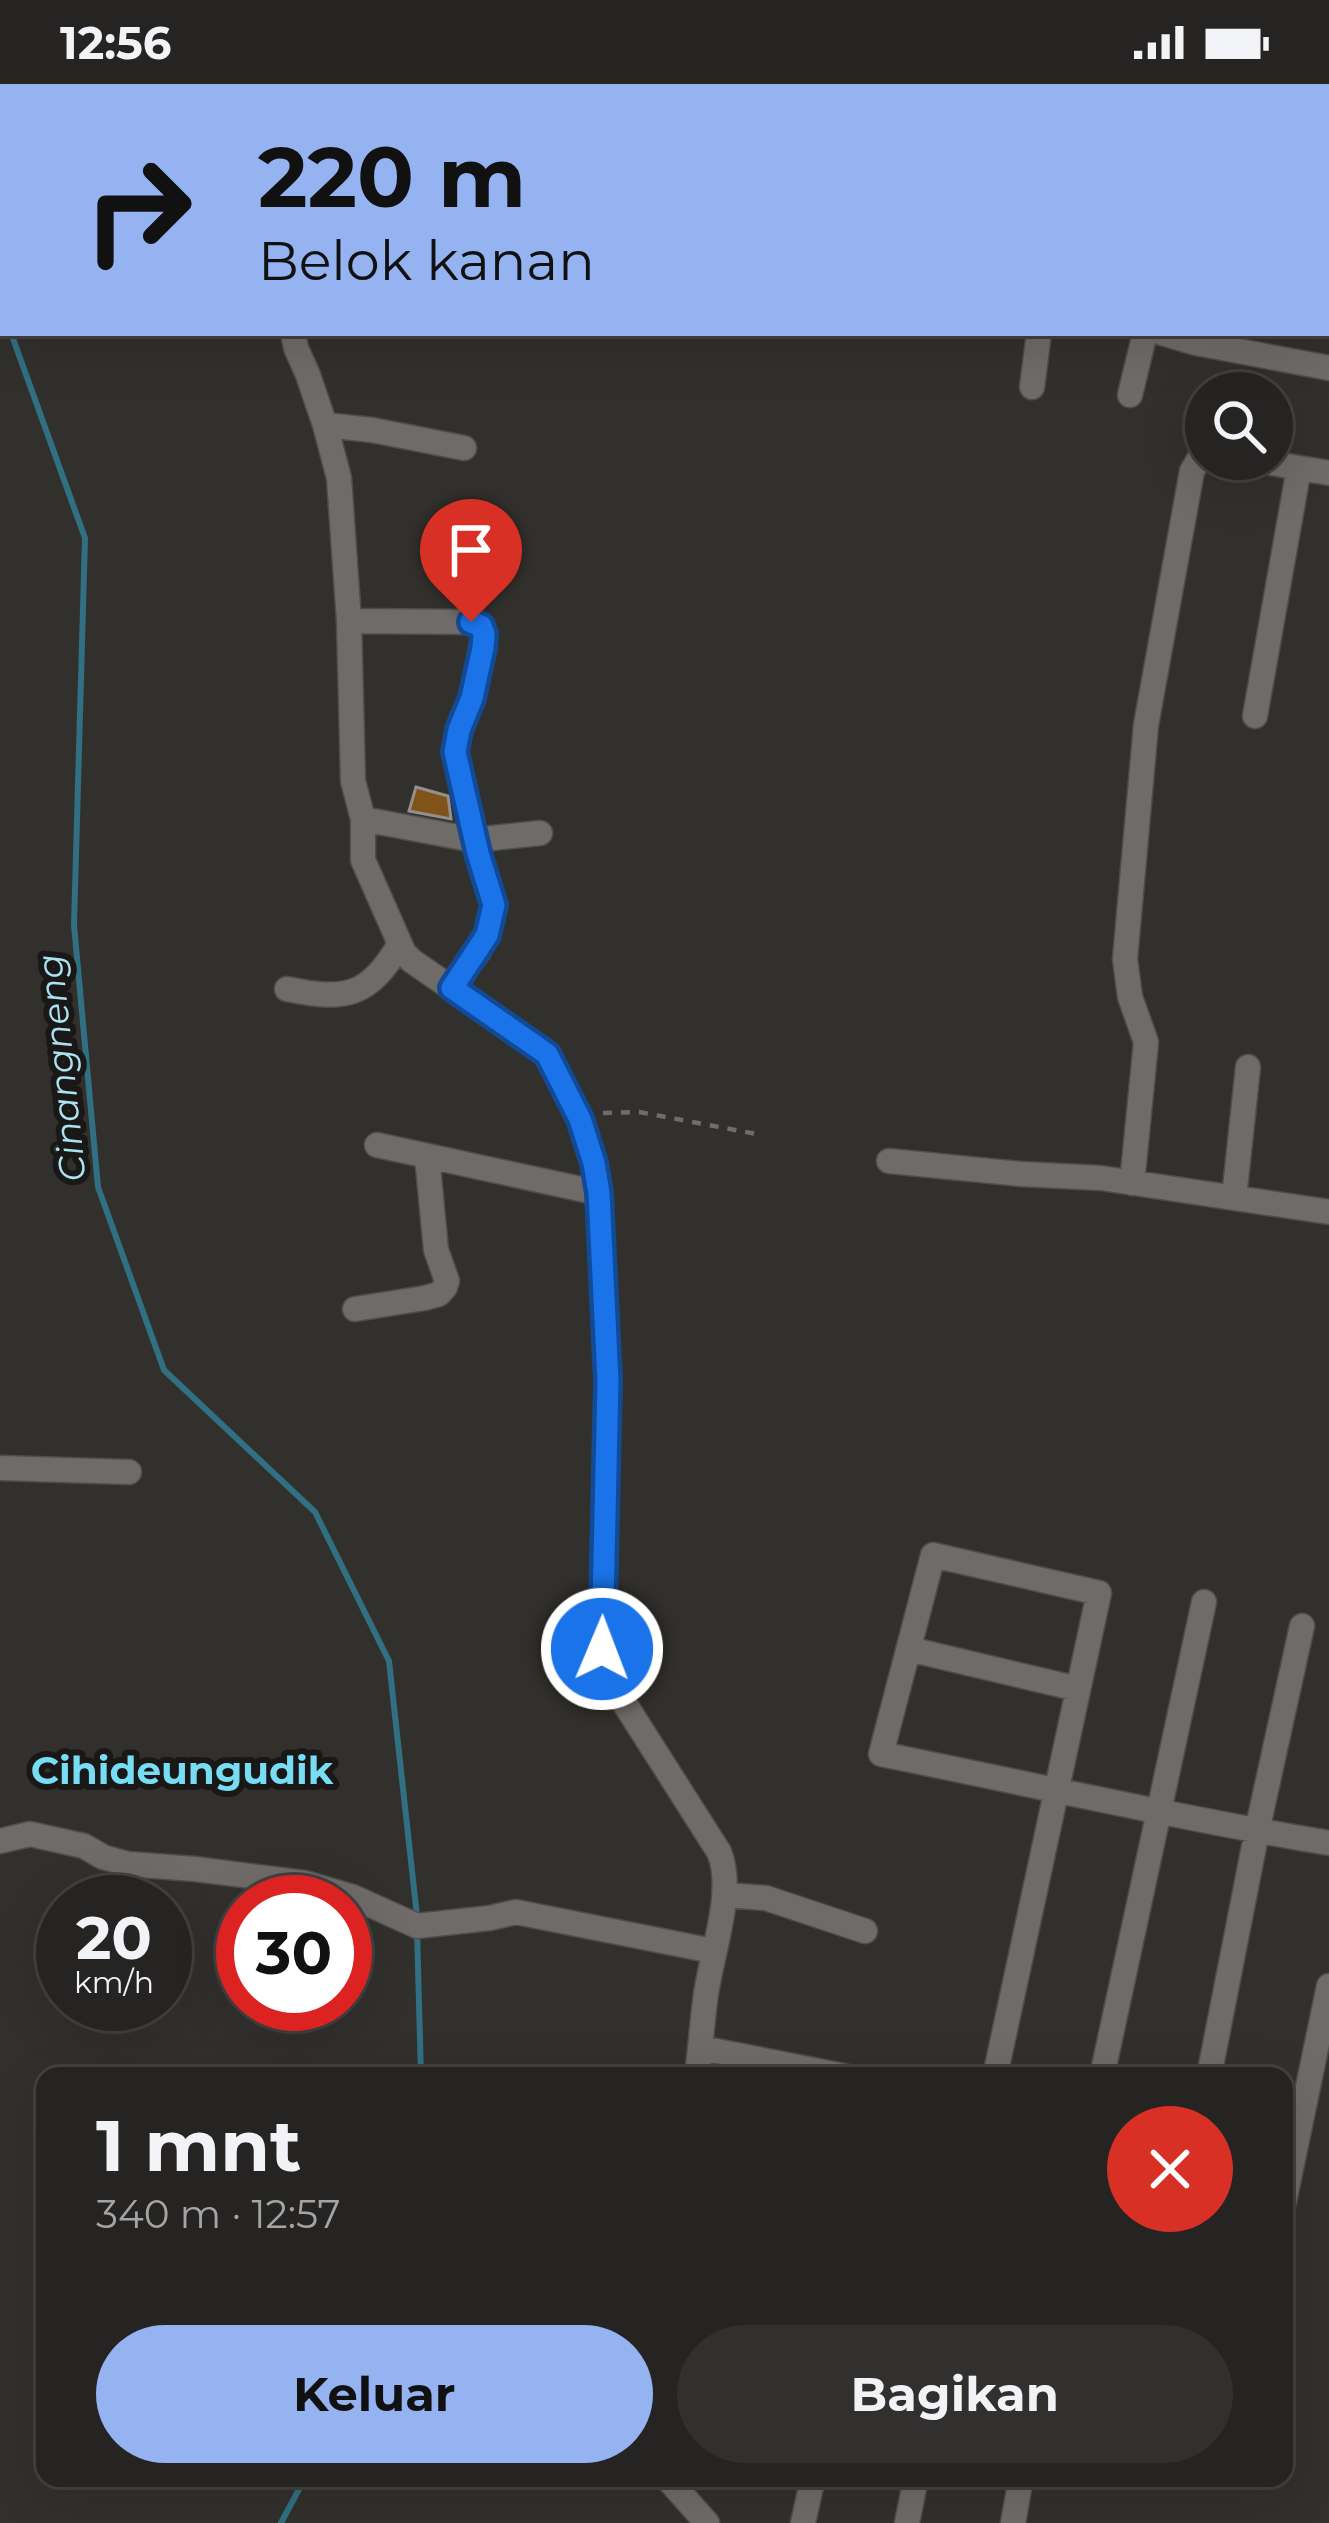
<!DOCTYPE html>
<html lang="id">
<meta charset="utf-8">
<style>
body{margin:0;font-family:Montserrat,sans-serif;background:#32302f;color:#f1f3f6;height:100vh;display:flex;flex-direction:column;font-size:45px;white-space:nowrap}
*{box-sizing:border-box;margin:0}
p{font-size:39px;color:#a4a4a5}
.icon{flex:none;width:66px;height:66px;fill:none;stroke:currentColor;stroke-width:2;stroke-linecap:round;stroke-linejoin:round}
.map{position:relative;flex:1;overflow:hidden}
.side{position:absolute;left:36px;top:1983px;width:1257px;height:420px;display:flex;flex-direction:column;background:#262422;border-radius:24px;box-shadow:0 12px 48px #0002,0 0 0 3px #424140}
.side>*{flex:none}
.hud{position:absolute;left:0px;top:0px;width:1329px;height:252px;box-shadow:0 12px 48px #0002,0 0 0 3px #424140;background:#95b2f1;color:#111;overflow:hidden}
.controls{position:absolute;left:1185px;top:288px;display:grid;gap:24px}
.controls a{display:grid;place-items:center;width:108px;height:108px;border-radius:50%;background:#262422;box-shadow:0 12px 48px #0002,0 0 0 3px #424140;font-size:60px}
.speed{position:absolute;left:36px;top:1791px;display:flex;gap:24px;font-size:60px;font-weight:700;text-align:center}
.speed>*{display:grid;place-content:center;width:156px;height:156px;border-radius:50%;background:#262422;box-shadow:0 12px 48px #0002,0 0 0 3px #424140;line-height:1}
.speed small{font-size:30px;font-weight:400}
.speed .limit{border:18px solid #d22;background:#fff;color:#111}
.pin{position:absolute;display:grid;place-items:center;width:102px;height:102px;color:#fff;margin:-123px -51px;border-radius:50% 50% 50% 0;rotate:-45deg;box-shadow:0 0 12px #0007}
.pin .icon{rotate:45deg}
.me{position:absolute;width:132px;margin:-66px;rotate:1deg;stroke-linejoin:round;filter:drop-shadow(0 0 9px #0008)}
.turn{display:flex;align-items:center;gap:42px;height:252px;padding:0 60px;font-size:54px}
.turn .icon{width:156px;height:156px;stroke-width:2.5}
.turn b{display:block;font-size:84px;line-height:102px}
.round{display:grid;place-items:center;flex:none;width:126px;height:126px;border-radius:63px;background:#32302f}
.headline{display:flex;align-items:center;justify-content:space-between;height:204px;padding:0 60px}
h1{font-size:72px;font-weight:700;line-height:90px}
.cta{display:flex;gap:24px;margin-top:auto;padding:24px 60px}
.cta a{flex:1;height:138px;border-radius:72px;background:#95b2f1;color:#111;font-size:48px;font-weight:700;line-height:138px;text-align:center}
.cta a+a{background:#32302f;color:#f1f3f6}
.status{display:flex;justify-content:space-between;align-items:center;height:84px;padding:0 60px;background:#262422;direction:ltr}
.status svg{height:33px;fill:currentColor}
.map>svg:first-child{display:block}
</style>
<div class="status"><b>12:56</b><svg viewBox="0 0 49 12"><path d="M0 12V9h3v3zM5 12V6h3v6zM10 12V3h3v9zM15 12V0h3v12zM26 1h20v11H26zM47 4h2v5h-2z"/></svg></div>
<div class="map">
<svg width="1329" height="2439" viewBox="0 0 1329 2439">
<rect width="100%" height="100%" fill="#32302d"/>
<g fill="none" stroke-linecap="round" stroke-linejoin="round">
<path stroke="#307082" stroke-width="6" d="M0 221 3 227
M11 249 85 454 74 841 98 1103 164 1286 315 1428 389 1577 417 1832
M417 1846 421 1992
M281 2439 305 2394"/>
</g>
<path fill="#805418" stroke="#928f8c" stroke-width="3" d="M416 703 448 712 451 735 409 727Z"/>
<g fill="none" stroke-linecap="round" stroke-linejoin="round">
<defs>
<path id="minor" d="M595 0V3
M693 0V3
M291 3V0
M1081 3 1082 0
M1202 3V0
M1326 177 1329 178
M293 249 296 264 308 291 325 341 339 394 349 537 353 697 363 735V776L404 869 412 877 547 970 580 1035 594 1079 599 1109 608 1297 602 1565 609 1595 719 1768C736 1808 710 1872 705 1917 702 1942 700 1967 697 1992
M1162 249 1196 259 1329 284
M1032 303 1039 249
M1130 311 1145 249
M325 341 372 346 464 364
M1250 375 1299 384
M349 537 471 538 481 542 484 550 472 614 459 646 455 667 478 769 494 821 492 836 479 867 451 904
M1255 632 1299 384 1329 389
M363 735 474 756 540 749
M287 905C346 917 368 913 400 860
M377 1061 599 1109
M889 1077 1021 1090 1101 1094 1329 1128
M1132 1099 1146 958 1130 913 1125 875 1146 641 1192 387 1201 372 1206 370
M1234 1114 1248 983
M355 1225 425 1214 439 1210 445 1203 447 1197 436 1166 427 1072
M0 1384 129 1388
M909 1565 1078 1605
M0 1757 30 1750 84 1762 103 1773 128 1780 195 1785 305 1799 353 1813 417 1842 490 1834 516 1828 713 1867
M726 1811 766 1814 865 1847
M701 1964 844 1992
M995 1992 1099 1509 933 1471 881 1670C1030 1700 1179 1734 1329 1759
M1102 1992 1204 1518
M1209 1992 1257 1747 1302 1542
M1284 2118 1329 1902
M667 2394 707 2439
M803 2439 813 2394
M907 2439 916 2394
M1013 2439 1021 2394"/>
</defs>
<use href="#minor" stroke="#4f4d4b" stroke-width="27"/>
<path stroke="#6f6d6b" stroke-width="4.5" stroke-dasharray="9 9" stroke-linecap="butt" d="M603 1029 639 1028 762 1051"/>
<use href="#minor" stroke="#6e6b68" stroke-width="24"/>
</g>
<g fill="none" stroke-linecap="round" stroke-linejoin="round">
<defs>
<path id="route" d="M471 538 481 542 484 550 483 564 472 614 459 646 455 668 478 769 494 821 487 851 452 904 547 970 580 1035 594 1079 599 1109 608 1297 602 1565"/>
</defs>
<use href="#route" stroke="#114b97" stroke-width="30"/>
<use href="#route" stroke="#1a73e8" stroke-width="21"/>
</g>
<g text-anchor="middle" stroke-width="12" stroke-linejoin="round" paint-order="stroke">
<g font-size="36" font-style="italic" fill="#ade2f2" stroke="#191817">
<text transform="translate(61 984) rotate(-96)" y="13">Cinangneng</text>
</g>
<g font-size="39" font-weight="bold" fill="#77ddf4" stroke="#191817">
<text x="182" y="1700">Cihideungudik</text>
</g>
</g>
</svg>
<div class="controls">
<a><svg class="icon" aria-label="search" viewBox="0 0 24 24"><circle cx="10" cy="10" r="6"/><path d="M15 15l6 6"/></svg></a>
</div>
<div class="speed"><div>20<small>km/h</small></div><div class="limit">30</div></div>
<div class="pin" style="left:471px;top:538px;background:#d93025"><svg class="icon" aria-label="arrive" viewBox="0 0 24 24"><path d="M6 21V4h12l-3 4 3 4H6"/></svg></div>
<svg class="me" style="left:602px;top:1565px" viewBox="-20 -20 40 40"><circle r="17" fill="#1a73e8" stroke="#fff" stroke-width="3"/><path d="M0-11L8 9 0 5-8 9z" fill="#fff"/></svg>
<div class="hud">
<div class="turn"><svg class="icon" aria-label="right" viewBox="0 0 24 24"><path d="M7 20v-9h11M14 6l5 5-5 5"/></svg><div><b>220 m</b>Belok kanan</div></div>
</div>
<section class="side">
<div class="headline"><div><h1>1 mnt</h1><p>340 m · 12:57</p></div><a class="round" style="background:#d93025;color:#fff"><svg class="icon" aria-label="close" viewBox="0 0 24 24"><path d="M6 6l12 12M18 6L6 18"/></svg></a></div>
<div class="cta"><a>Keluar</a><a>Bagikan</a></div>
</section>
</div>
